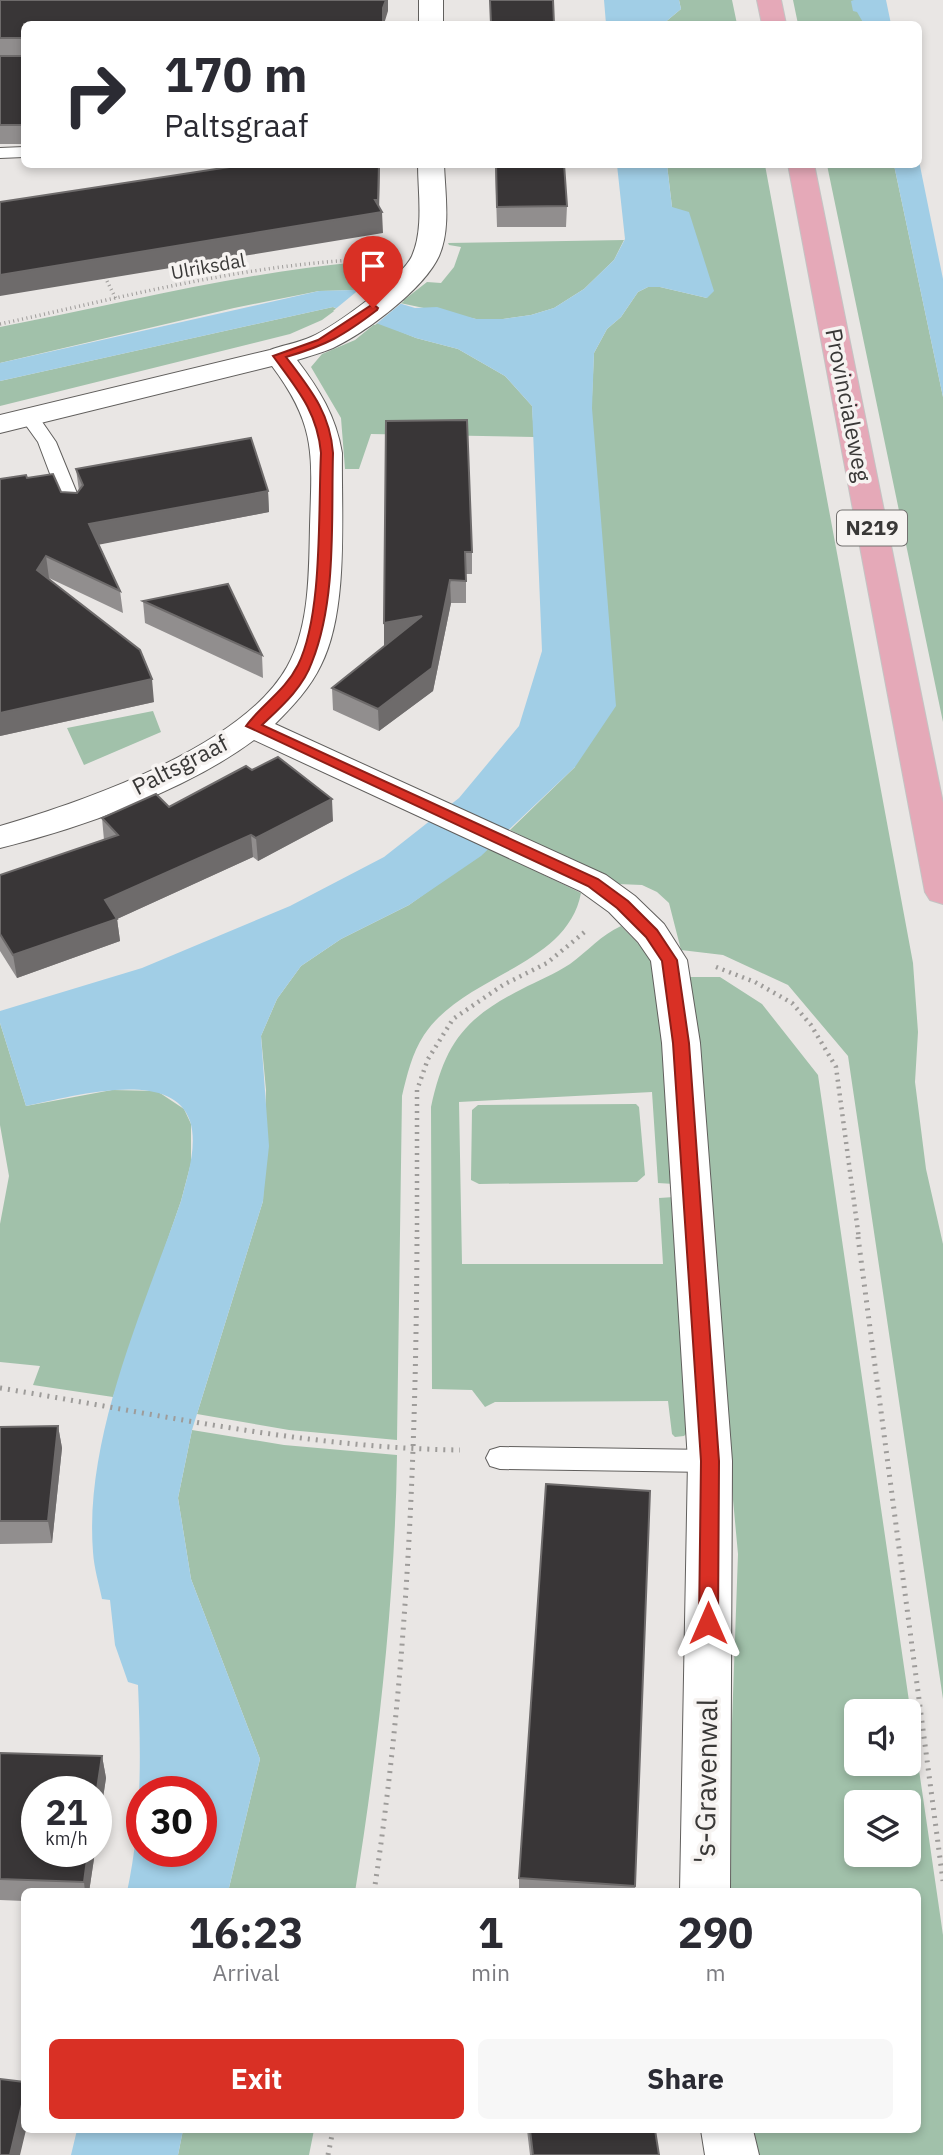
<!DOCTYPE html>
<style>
body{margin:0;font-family:"IBM Plex Sans",sans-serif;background:#f7f7f7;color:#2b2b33;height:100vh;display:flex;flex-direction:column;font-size:26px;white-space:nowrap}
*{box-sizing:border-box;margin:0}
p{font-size:23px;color:#7c7c81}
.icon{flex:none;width:38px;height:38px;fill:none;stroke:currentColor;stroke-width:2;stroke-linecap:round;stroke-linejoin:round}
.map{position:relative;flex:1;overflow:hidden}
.panel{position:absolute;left:21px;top:1888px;width:900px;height:245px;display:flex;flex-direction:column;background:#fff;border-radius:10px;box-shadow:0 4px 10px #0003}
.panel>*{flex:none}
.hud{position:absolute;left:21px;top:21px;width:901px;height:147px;border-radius:10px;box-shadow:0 4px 10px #0003;background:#fff;color:#2b2b33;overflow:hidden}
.controls{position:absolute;left:844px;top:1699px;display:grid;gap:14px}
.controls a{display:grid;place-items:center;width:77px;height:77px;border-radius:10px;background:#fff;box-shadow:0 4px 10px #0003;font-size:35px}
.speed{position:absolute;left:21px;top:1776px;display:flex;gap:14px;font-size:35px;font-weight:700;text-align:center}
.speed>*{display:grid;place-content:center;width:91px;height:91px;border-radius:50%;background:#fff;box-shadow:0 4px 10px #0003;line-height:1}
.speed small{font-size:18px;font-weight:400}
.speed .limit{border:10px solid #d22;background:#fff;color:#111}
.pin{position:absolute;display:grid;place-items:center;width:60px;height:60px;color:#fff;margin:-72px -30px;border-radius:50% 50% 50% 0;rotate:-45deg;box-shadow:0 0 7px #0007}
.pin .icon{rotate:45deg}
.me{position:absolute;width:77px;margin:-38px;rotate:0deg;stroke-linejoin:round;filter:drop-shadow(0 0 5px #0008)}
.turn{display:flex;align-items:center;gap:24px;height:147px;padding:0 28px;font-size:32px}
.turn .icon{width:91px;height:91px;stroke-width:2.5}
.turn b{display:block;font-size:49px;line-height:60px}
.eta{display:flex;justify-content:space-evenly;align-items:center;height:119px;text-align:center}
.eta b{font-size:42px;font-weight:800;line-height:49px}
.primary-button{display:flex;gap:14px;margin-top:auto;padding:14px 28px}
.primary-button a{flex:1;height:80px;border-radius:10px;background:#d93025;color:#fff;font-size:28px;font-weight:800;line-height:80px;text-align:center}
.primary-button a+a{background:#f7f7f7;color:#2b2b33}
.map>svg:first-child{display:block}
</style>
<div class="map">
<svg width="943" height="2155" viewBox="0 0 943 2155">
<rect width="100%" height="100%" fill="#e9e6e4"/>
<path fill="#a1c1aa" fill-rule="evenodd" d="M679 0H732L737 24H663L681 9Z
M793 0H854L864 24H798Z
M667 165H765L913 963 918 1032 915 1082 926 1169 943 1244V1699L848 1056 788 985 723 955 681 950 669 903 657 892 642 885 618 884 510 830 575 767 594 353 607 329 621 317 638 292 648 287H660L707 298 672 207Z
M827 165H894L943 397V722Z
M624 240 614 260 584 289 554 308 531 315 503 319H476L400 303 427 282 441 283 454 267 461 247 449 245 448 243Z
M359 262 386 263 375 278 359 290 319 291 234 308 0 363V327C120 304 237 273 359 262Z
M333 307 337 309 322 320 290 334 0 406V381Z
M377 322 416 338 458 349 505 376 532 406 534 437 371 434 359 469H345L341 418 311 367 322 354 355 340Z
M153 711 161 732 84 765 67 728Z
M488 848 581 893C567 967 464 974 424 1035 412 1053 407 1075 402 1096L397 1440 289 1430 197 1414 263 1201 266 1090 261 1036 277 999 301 966 341 939 409 905Z
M621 926 655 961 674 1184 658 1183 652 1092 459 1102 462 1264H663L659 1198 674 1197 692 1428 684 1436 675 1437 672 1434 668 1401 495 1402 485 1407 472 1390 432 1389 431 1107C445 1044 463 1019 522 989 537 981 555 974 570 964 588 951 601 935 621 926Z
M685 977H720L762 1004 818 1075 943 1935V2155H749L744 2130H917V1892H726L738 1554ZM856 1712H908V1764H856ZM856 1802H908V1855H856Z
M0 1023 26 1106 112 1090 157 1091 184 1109 191 1124V1163L181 1201 113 1397 33 1385 40 1366 0 1362V1224L9 1176 0 1125Z
M636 1104 639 1107 645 1175 637 1182 479 1184 471 1180 472 1110 478 1105Z
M192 1430 284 1445 397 1455C395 1601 378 1748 355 1892H228L260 1759 191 1579 178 1498Z
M183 2130H314L309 2155H178Z"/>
<path fill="#a1cee6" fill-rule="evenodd" d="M604 0H679L681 9 663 24H606Z
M886 0 891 24H864L857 12 853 11 851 1 854 0Z
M919 161 943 279V397L894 165 919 164Z
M617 165H667L672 207 689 212 714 291 707 298 660 287H648L638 292 621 317 607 329 594 353 592 408 616 706 575 767 481 856 409 905 341 939 301 966 277 999 261 1036 269 1146 263 1201 192 1430 178 1498 191 1579 260 1759 228 1892H127C142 1823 141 1754 138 1685L128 1682 115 1645 110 1600 102 1599C99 1584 94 1568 93 1552 84 1437 144 1308 181 1201 187 1177 198 1146 190 1121 172 1066 67 1098 26 1106L0 1023V1011L142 968 290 906 384 857 459 798 519 726 542 651 532 406 505 376 458 349 416 338 333 307 0 381V363L319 291 356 290 415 308 437 307 476 319H503L531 315 554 308 584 289 614 260 625 239ZM142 1792H201V1852H142Z
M77 2130H183L178 2155H71Z"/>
<path fill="#e9e6e4" d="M361 288 404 301 375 325 333 311Z"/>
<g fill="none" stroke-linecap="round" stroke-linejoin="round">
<defs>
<path id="service" d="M24 147V157L0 158V148Z
M29 411 36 413 56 442 83 508 80 512H66L63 508 38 442 20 417Z
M500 1447 710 1450 720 1453 724 1461 720 1469 710 1472 500 1469 490 1466 486 1458 490 1450Z"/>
<path id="minor" d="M419 0H443V24H419Z
M418 164H444C445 193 451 229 439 256 424 289 365 333 333 348 321 353 309 356 297 360 319 389 336 416 342 453 341 514 349 610 321 665 310 688 293 706 275 724L606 875 635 896 664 924 687 960 700 1043 732 1461 730 1892H680L688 1461 662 1043 651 961 638 942 609 912 580 891 254 740C187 790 81 828 0 848V826C85 801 242 747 287 667 310 627 309 570 310 526 312 455 317 426 272 366L0 433V415L270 350C283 345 298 343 311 337 334 327 402 278 412 256 424 229 418 193 418 164Z
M701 2130H753L759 2155H705Z"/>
<path id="primary" d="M757 0H781L786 24H762Z
M788 164H814L943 803V904L930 900 925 892Z"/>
</defs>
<use href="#service" stroke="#615f5d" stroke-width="2"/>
<use href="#minor" stroke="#615f5d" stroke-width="2"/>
<use href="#primary" stroke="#c4c3c3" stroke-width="2"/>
<path stroke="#9e9c9a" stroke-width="3.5" stroke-dasharray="1 3.5" stroke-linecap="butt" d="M103 273 116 299
M0 324C124 297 245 264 372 259"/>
<path stroke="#9e9c9a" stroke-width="4.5" stroke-dasharray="2 5" stroke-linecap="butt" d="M716 967 755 982 792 1003 811 1025 836 1067 859 1239
M417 1239V1090L428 1059 453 1019 503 985 547 963 587 930"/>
<path stroke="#9e9c9a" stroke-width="5" stroke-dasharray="2 6" stroke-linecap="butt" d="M858 1237 943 1881
M0 1388C153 1413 304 1448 460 1450
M374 1892C407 1674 416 1457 417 1237
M328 2155 333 2130"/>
<use href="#service" fill="#fff" fill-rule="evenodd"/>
<use href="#minor" fill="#fff" fill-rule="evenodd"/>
<use href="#primary" fill="#e5a9b8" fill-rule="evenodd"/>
</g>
<path fill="#918e8e" d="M0 0 388 11 24 24V144H0Z
M495 164H564L567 206 566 227H497Z
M386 421 472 552V574H466V603H451L433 691 379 731 333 710 332 688 384 646Z
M76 469 268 491 269 512 99 544 120 591 123 613 49 578 154 702 0 736V479L27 478 61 492 77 493 79 491Z
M143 601 262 655 263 678 145 623Z
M252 770 333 821 258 861 253 857 117 919 120 941 17 978 0 951V875L104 840 102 818 169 807Z
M58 1426 62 1448 52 1543 0 1544V1427Z
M650 1491 635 1892H519V1878Z
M0 1753 102 1756 106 1778 89 1892H24V1901L0 1900Z
M527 2130H655L659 2155H530Z"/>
<path fill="#6e6b6b" d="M386 0H388V11L384 24H383V8Z
M379 164H380L379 213 382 212 383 233 0 296V275L375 200Z
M268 491 269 512 92 546 89 524Z
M46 556 49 578 40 592 37 570Z
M450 580 451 603 433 691 379 731 378 709Z
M422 616 384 646V623Z
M152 679 154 702 0 736V713Z
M332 799 333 821 258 861 256 838Z
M251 835 253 857 117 919 120 941 17 978 13 955 105 900Z
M58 1426 62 1448 52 1543 48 1521Z
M102 1756 106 1778 96 1843V1796Z
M88 1852H95L89 1892H85L84 1882Z
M24 2096V2130H26L20 2155H10Z"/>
<path fill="#393637" stroke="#6e6b6b" stroke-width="2" d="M0 0H386L383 8V24H24V125H0V56H24V38H0Z
M490 0H553L554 24H491Z
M249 164H379L378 200H375L382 212 0 275V202Z
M496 164H564L567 206 497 207Z
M467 420 472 552H465L466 581 450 580 432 668 378 709 332 688 422 616 384 623 386 421Z
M251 438 268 491 89 524 120 591 46 556 37 570 140 650 152 679 0 713V479L26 475 27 478 53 474 61 492 77 493 83 485 76 469Z
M228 584 262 655 143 601Z
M278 757 332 799 256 838 251 835 105 900 117 919 13 955 0 934V875L118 835 102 818 156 794 169 807 246 766 252 770Z
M58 1426 48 1521H0V1427Z
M546 1484 650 1491 635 1886 519 1878Z
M0 1753 102 1756 96 1796V1792H37V1852H88L84 1882 0 1879Z
M0 2079 24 2082V2096L10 2155H0Z
M530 2130H655L659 2155H533Z"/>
<path fill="#d93025" stroke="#8d1f18" stroke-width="2" d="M373 304 378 308 377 310C343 336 327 345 286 357 310 389 330 412 333 453 331 520 337 599 312 662 303 688 281 707 262 725L598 879 628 901 657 930 677 960 689 1043 719 1461 718 1623 715 1628 708 1631 702 1628 699 1623 701 1461 673 1043 662 961 646 937 617 908 588 886 246 726C262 704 285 691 298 665 323 614 318 512 321 453 317 411 297 389 273 356L318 340Z"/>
<g text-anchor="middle" stroke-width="7" stroke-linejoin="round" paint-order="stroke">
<g font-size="19" fill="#393837" stroke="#f6f3f1">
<text transform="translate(208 266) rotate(-10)" y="7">Ulriksdal</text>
</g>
<rect fill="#f6f3f1" stroke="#72706f" stroke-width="2" x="837" y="510.5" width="70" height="35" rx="5"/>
<g font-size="21" font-weight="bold" fill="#393837">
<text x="872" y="535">N219</text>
</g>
<g font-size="23" fill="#393837" stroke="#f6f3f1">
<text transform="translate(848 405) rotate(79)" y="8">Provincialeweg</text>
<text transform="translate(180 765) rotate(-27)" y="8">Paltsgraaf</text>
</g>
<g font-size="28" fill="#393837" stroke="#f6f3f1">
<text transform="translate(706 1781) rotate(-89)" y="10">'s-Gravenwal</text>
</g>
</g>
</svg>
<div class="controls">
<a><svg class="icon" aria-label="sound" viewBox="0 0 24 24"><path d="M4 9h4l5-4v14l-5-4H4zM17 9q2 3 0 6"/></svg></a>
<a><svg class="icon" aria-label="layers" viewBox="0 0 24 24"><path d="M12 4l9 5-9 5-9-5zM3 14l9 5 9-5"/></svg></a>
</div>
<div class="speed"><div>21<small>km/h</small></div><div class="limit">30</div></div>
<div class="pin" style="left:373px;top:308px;background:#d93025"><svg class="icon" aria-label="arrive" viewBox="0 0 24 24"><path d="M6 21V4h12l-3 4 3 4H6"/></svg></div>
<svg class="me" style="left:708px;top:1623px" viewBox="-20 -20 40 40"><path d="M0-17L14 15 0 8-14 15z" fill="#d93025" stroke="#fff" stroke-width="4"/></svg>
<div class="hud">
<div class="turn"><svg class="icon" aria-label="right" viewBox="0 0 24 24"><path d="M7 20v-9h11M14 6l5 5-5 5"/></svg><div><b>170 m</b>Paltsgraaf</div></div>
</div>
<section class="panel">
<div class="eta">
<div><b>16:23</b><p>Arrival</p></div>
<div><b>1</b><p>min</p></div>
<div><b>290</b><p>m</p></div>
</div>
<div class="primary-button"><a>Exit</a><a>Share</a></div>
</section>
</div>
